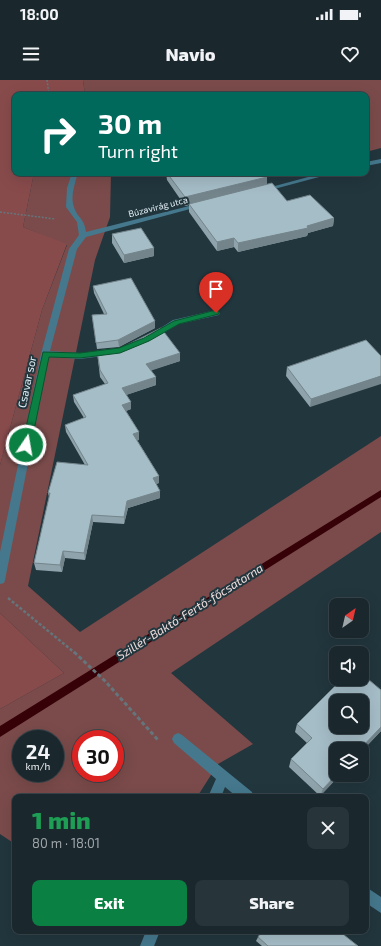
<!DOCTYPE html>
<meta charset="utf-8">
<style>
body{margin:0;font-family:"Exo 2",sans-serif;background:#27343a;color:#f1f3f6;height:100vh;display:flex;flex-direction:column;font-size:15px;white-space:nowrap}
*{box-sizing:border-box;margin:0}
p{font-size:13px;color:#9fa6aa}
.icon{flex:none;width:22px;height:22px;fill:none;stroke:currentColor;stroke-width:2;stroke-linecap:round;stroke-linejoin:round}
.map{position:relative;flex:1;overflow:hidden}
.side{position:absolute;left:12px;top:714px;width:357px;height:140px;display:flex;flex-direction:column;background:#1a282e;border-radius:8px;box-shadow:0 4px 16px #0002,0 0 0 1px #38444a}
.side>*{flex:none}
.banner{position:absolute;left:12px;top:12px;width:357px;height:84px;border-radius:8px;box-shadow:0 4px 16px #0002,0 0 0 1px #38444a;background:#00695c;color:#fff;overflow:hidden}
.needle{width:26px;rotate:34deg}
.buttons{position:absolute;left:329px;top:518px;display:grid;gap:8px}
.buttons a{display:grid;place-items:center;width:40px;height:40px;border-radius:8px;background:#1a282e;box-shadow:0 4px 16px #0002,0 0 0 1px #38444a;font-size:20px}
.speed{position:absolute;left:12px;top:650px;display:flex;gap:8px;font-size:20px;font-weight:700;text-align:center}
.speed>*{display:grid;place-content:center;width:52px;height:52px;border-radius:50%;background:#1a282e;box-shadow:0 4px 16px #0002,0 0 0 1px #38444a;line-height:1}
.speed small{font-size:10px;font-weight:400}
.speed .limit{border:6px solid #d22;background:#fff;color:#111}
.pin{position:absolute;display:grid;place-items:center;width:34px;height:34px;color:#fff;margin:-41px -17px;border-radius:50% 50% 50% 0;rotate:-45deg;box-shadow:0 0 4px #0007}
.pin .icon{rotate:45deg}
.me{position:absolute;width:44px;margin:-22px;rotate:12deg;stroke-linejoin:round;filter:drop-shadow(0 0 3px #0008)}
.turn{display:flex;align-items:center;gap:14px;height:84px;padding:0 20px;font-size:18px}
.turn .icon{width:52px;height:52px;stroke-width:2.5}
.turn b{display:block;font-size:28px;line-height:34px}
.round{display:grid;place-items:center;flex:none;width:42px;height:42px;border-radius:8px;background:#27343a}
.summary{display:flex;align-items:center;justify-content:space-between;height:68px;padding:0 20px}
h1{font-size:24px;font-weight:800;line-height:30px;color:#1e9e55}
.button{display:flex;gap:8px;margin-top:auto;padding:8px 20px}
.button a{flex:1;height:46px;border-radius:8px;background:#0b8043;color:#fff;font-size:16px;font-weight:800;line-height:46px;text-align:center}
.button a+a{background:#27343a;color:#f1f3f6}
.status{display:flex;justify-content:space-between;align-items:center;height:28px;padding:0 20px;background:#1a282e;direction:ltr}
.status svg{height:11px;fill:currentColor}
header{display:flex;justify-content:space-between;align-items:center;height:52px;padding:0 20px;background:#1a282e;font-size:18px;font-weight:800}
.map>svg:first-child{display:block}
</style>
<div class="status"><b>18:00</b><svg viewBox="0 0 49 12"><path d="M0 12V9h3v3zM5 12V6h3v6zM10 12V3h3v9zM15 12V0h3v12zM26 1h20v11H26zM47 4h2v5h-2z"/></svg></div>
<header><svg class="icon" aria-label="menu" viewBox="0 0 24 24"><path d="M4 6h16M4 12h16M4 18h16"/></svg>Navio<svg class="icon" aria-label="heart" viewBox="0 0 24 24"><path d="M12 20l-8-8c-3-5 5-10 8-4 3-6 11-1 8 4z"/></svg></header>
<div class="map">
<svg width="381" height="866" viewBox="0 0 381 866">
<rect width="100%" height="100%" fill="#22363e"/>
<path fill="#7b4b4b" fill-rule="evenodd" d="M83 0H381V68L366 72V15H85Z
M34 93H111L110 137 95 180 28 506 80 552 381 356V452L171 593 253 664 218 684 197 717H15V764L0 754V629L64 593 0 533V385L42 230 67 165 23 147ZM21 659H55V693H21ZM81 659H115V693H81Z"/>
<path fill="#884b4c" d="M0 0H83L85 15H15V93H34L23 147 67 164 42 230 0 385Z
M0 533 64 593 0 629Z"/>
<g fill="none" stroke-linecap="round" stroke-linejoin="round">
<path fill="#360208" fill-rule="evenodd" d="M381 410V417L0 657V646Z"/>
<path stroke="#64757c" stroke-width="1.5" stroke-dasharray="2 1.5" stroke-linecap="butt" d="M47 0 49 15
M0 132 55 139"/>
<path stroke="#64757c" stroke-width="2.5" stroke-dasharray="3 2" stroke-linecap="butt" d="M8 518 75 573"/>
<path stroke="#64757c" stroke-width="3" stroke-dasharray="4 2.5" stroke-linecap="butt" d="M74 572 105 601 158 660"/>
<path fill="#45788d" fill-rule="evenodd" d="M381 79V83L366 86V82Z
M72 93H78C75 103 70 117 74 127 77 138 84 137 86 152L201 123 205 125 86 157 77 169 50 271 80 273 111 269 115 272 111 275 80 279 49 277 5 500 4 503 0 504V472L41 274 69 169 79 155 77 142 66 127 67 108Z
M323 93H334L263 112 260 110Z
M216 230 220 233 219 235 179 244 155 258 152 259 148 256 173 240Z
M178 653 182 655 252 712 253 717H237L225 707 221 717H208L216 699 174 663 172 659 174 655Z
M366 807 381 817V833L366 823Z
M146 851H160L154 866H140Z"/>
</g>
<path fill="#8ea3ab" d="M166 93H264L267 97V104L287 121 334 138 333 146 308 153 307 156 238 172 234 167 217 171 189 132V125L185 126 167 100Z
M112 154 154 168V176L124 183 112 163Z
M93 206 155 241V248L119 267 97 269 92 235 104 234 94 213Z
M97 271 180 273V281L151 290 156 297V305L126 315 131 329 126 331 139 352V360H137L159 396V403L156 404 160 418 128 428 124 444 93 442 85 480 65 478 62 492 36 490 34 483 49 417 48 413 85 385 66 352 65 345 84 338 74 322 73 315 105 304 100 297Z
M381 276 310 327 286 296 287 287Z
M381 610V651L362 671V669L336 695H340L320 716 289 687 291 679 307 663 295 652 297 644Z
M258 857 358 866H262L256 861Z"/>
<path fill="#74848b" d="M267 97V105L189 124V125L185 126V117Z
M334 138 333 146 308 153 307 156 238 172V163Z
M234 158V167L217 171V162Z
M154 168V176L124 183V175Z
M155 241V248L119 267 118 260Z
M180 273V281L147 292 146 284Z
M381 296V304L310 327 311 319Z
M156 297V305L123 316 122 308Z
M131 322V329L123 332 122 325Z
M139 352V360L133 362V354Z
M159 396V403L153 405V398Z
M160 411V418L128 428 124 444V437L127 421Z
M92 435 93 442 85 480 84 473Z
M63 471 65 478 62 492 60 485Z
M381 647V651L362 671V669H360Z
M336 695H340L320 716 323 709Z"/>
<path fill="#a5bdc7" stroke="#74848b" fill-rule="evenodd" d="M167 93H264L267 97 185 117Z
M272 103 287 121 310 115 334 138 307 146 308 148 238 163 234 158 217 162 189 124Z
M141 148 154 168 124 175 112 154Z
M131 198 155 241 118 260 96 263 92 235 107 234 93 206Z
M161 248 180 273 146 284 156 297 122 308 131 322 122 325 139 352 133 354 159 396 153 398 160 411 127 421 124 437 92 435 84 473 63 471 60 485 34 483 50 413H48L57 382 88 385 65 345 86 337 73 315 108 303 100 290 97 271 121 268Z
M366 260 381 276V296L311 319 287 287Z
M362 594 381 610V647L360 669H336V695L323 709 291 679 312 658 297 644 342 599H362ZM336 621H362V647H336Z
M262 851H339L358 866H268L258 857Z"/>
<path fill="#0b8043" stroke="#07532c" d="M216 230 219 231V234L179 244 149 261 120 273 80 278 49 277 31 365 26 368 23 367 22 365 43 272 80 273 119 268 144 258 174 241Z"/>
<g text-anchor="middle" stroke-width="4" stroke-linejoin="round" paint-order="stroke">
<g font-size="9" fill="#e6f2f8" stroke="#22363e">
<text transform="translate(158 127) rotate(-14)" y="3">Búzavirág utca</text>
</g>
<g font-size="11" fill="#e6f2f8" stroke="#22363e">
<text transform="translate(27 302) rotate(-78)" y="4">Csavar sor</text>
</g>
<g font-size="12" font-style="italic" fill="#f1dddd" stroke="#22363e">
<text transform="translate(190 532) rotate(-32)" y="4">Szillér-Baktó-Fertő-főcsatorna</text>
</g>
</g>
</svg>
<div class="buttons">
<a><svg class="needle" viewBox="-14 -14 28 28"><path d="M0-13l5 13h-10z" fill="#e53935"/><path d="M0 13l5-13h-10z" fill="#9fa6aa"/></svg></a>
<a><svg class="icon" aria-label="sound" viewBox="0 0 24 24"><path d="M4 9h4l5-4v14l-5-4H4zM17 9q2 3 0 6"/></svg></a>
<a><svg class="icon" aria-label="search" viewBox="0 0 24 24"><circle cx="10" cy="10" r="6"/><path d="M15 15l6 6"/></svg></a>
<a><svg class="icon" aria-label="layers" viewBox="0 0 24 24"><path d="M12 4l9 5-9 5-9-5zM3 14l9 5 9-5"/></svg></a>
</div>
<div class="speed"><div>24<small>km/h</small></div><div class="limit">30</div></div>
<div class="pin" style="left:216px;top:233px;background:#d93025"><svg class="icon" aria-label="arrive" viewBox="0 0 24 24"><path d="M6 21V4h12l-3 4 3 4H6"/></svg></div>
<svg class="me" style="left:26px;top:365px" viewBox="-20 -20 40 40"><circle r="17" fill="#0b8043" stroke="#fff" stroke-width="3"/><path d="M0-11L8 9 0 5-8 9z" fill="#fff"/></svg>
<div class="banner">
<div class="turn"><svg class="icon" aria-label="right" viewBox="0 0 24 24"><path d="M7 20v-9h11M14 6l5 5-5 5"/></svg><div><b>30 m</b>Turn right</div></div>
</div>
<section class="side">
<div class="summary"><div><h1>1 min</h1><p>80 m · 18:01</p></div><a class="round"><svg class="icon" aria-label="close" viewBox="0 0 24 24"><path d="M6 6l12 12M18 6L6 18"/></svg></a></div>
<div class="button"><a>Exit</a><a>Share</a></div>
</section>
</div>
